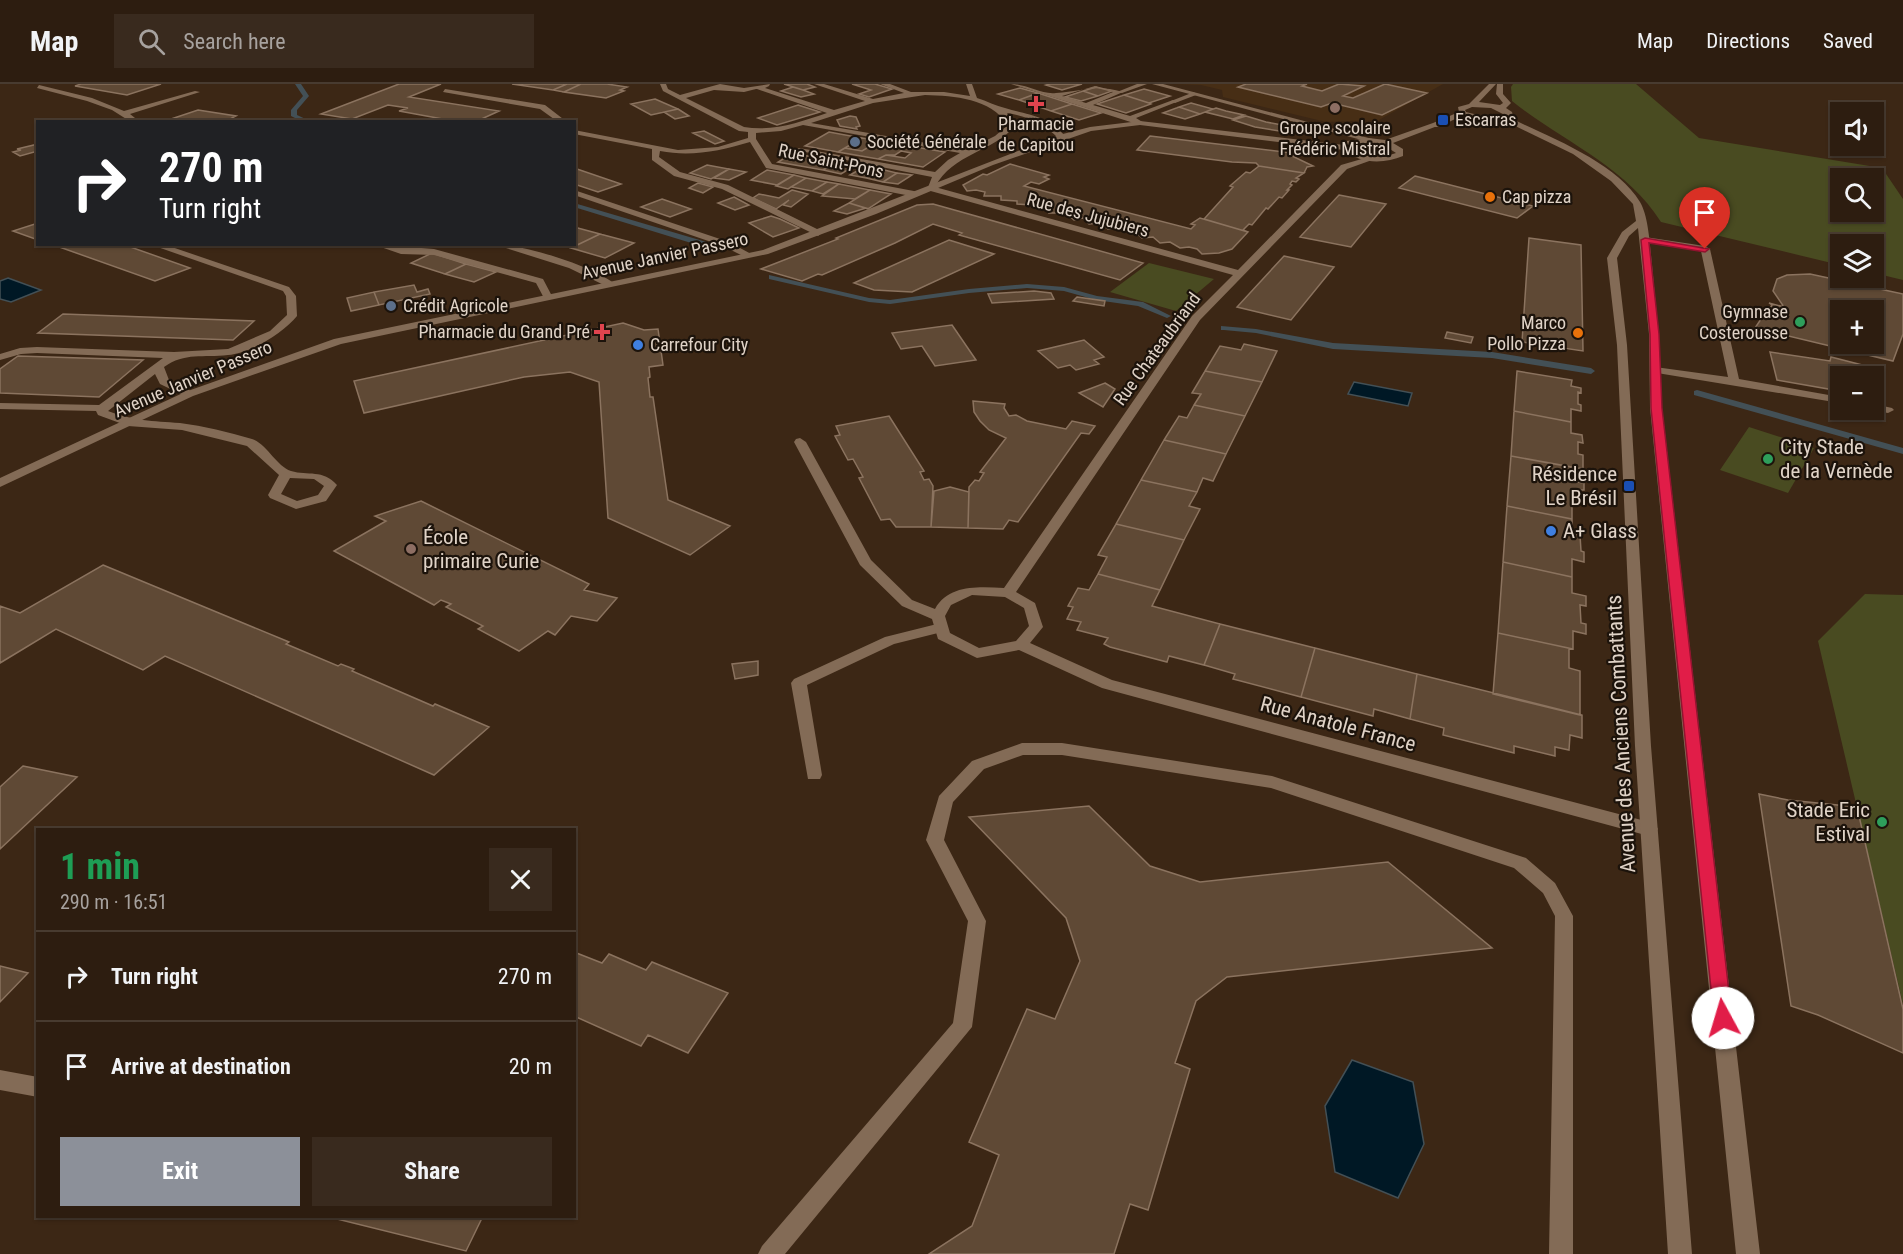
<!DOCTYPE html>
<meta charset="utf-8">
<style>
body{margin:0;font-family:"Roboto Condensed",sans-serif;background:#392a1e;color:#f1f3f6;height:100vh;display:flex;flex-direction:column;font-size:22px;white-space:nowrap}
*{box-sizing:border-box;margin:0}
p{font-size:20px;color:#a7a29f}
.icon{flex:none;width:33px;height:33px;fill:none;stroke:currentColor;stroke-width:2;stroke-linecap:round;stroke-linejoin:round}
.map{position:relative;flex:1;overflow:hidden}
.sheet{position:absolute;left:36px;top:744px;width:540px;height:390px;display:flex;flex-direction:column;background:#2d1d10;border-radius:0px;box-shadow:0 2px 4px #0004,0 0 0 2px #483b30}
.sheet>*{flex:none}
.banner{position:absolute;left:36px;top:36px;width:540px;height:126px;border-radius:0px;box-shadow:0 2px 4px #0004,0 0 0 2px #483b30;background:#202124;color:#fff;overflow:hidden}
.fabs{position:absolute;left:1830px;top:18px;display:grid;gap:12px}
.fabs a{display:grid;place-items:center;width:54px;height:54px;border-radius:0px;background:#2d1d10;box-shadow:0 2px 4px #0004,0 0 0 2px #483b30;font-size:30px}
.pin{position:absolute;display:grid;place-items:center;width:51px;height:51px;color:#fff;margin:-62px -26px;border-radius:50% 50% 50% 0;rotate:-45deg;box-shadow:0 0 6px #0007}
.pin .icon{rotate:45deg}
.me{position:absolute;width:66px;margin:-33px;rotate:354deg;stroke-linejoin:round;filter:drop-shadow(0 0 4px #0008)}
.turn{display:flex;align-items:center;gap:21px;height:126px;padding:0 24px;font-size:27px}
.turn .icon{width:78px;height:78px;stroke-width:2.5}
.turn b{display:block;font-size:42px;line-height:51px}
.round{display:grid;place-items:center;flex:none;width:63px;height:63px;border-radius:0px;background:#392a1e}
.overview{display:flex;align-items:center;justify-content:space-between;height:102px;padding:0 24px}
h1{font-size:36px;font-weight:700;line-height:45px;color:#1e9e55}
.primary-button{display:flex;gap:12px;margin-top:auto;padding:12px 24px}
.primary-button a{flex:1;height:69px;border-radius:0px;background:#8c9099;color:#fff;font-size:24px;font-weight:700;line-height:69px;text-align:center}
.primary-button a+a{background:#392a1e;color:#f1f3f6}
ul{padding:0;list-style:none}
li{display:flex;align-items:center;gap:18px;height:90px;padding:0 24px;border-top:2px solid #483b30}
li div{flex:1}
li b{display:block;font-size:22px}
li em{font-style:normal}
header{display:flex;align-items:center;gap:36px;box-sizing:border-box;height:84px;padding:0 30px;background:#2d1d10;border-bottom:2px solid #483b30}
header strong{font-size:28px}
nav{display:flex;gap:33px;margin-inline-start:auto;font-size:21px}
.search{width:420px;height:54px;background:#392a1e;display:flex;align-items:center;gap:15px;box-sizing:border-box;padding:0 21px;border-radius:0px;color:#a7a29f;font-size:22px}
.map>svg:first-child{display:block}
</style>
<header>
<strong>Map</strong>
<div class="search"><svg class="icon" aria-label="search" viewBox="0 0 24 24"><circle cx="10" cy="10" r="6"/><path d="M15 15l6 6"/></svg>Search here</div>
<nav><a>Map</a><a>Directions</a><a>Saved</a></nav>
</header>
<div class="map">
<svg width="1903" height="1170" viewBox="0 0 1903 1170">
<rect width="100%" height="100%" fill="#3c2715"/>
<path fill="#472e15" d="M1173 0H1443L1379 36 1326 38 1223 13 1222 6 1201 1Z"/>
<path fill="#494b21" fill-rule="evenodd" d="M1513 0H1636L1699 54 1882 84 1903 115V196L1874 189V160H1840V181L1661 138C1625 81 1563 58 1512 17L1511 3ZM1840 94H1874V128H1840Z
M1149 179 1214 195 1176 227 1110 208Z
M1749 343 1814 364 1788 409 1720 386Z
M1865 510 1903 511V920L1818 557Z"/>
<path fill="#001825" stroke="#435056" stroke-width="1.5" d="M8 194 41 206 11 218 0 215V197Z
M1354 298 1412 309 1408 322 1348 310Z
M1352 976 1413 998 1424 1060 1398 1114 1335 1088 1325 1022Z"/>
<g fill="none" stroke-linecap="round" stroke-linejoin="round">
<path fill="#435056" fill-rule="evenodd" d="M295 0H301L309 12 297 26V31L312 38H303L291 32V26L303 12Z
M574 119 720 162 721 164 714 166 574 123Z
M769 191 869 214 890 216 969 205 1027 200 1064 203 1097 212 1143 218 1171 232 1167 234 1138 222 1096 216 1064 207 1027 204 969 209 890 220 869 218 769 195Z
M1221 242 1256 245 1333 259 1492 268 1591 284 1595 287 1591 290 1492 274 1333 265 1256 249 1224 246H1221Z
M1697 306 1903 364V370L1694 311V307Z"/>
</g>
<path fill="#5f4935" stroke="#8b735f" stroke-width="1.5" fill-rule="evenodd" d="M81 0H161L127 11 75 2Z
M399 0H441L409 13 499 27 475 38H459L399 27 408 24 388 21 352 35 321 30Z
M512 0H567L553 6Z
M567 0H581L564 8 553 6Z
M581 0H607L627 3 620 6 624 7 606 14 564 8Z
M784 0H807L815 3 803 6Z
M852 0H875L892 5 869 13 859 10 871 6Z
M1050 0H1082L1062 6 1046 1Z
M1246 0H1307L1302 2 1322 7 1339 0 1364 2 1343 12 1353 14 1385 0 1427 9 1382 31 1332 19 1321 23 1238 3Z
M793 3 803 6 814 10 801 13 781 7Z
M1096 3 1112 7 1098 12 1083 7Z
M1020 4 1038 9 1019 16 998 10Z
M1144 5 1170 12 1149 19 1124 11Z
M1083 7 1098 12 1081 17 1065 13Z
M1038 9 1072 20 1051 27 1019 16Z
M1124 11 1149 19 1151 20 1126 29 1097 20Z
M655 15 678 25 651 31 631 20Z
M1191 19 1213 25 1200 30 1179 23Z
M1072 20 1101 29 1079 36 1051 27Z
M798 21 820 28 777 41 758 34Z
M1179 23 1200 30 1185 35 1163 29Z
M1216 24 1226 27 1244 31 1233 35 1205 28Z
M678 25 689 32 675 35 664 28Z
M198 26 236 32 224 38 165 37Z
M850 32 856 33 860 42 856 43 857 45 840 42 837 36Z
M1246 32 1266 38 1298 44 1292 49 1255 43 1233 36Z
M704 47 724 57 715 60 693 49Z
M829 48 862 54 838 68 805 62Z
M1150 52 1292 69 1296 71 1292 72 1313 82 1307 83 1304 89 1259 82 1256 79 1232 78 1137 66Z
M862 54 879 57 862 67 845 64Z
M879 57 909 62 895 71H886L878 75 838 68 845 64 862 67Z
M38 60V67L20 72 13 68 21 66 17 65Z
M909 62 945 68 923 83 878 75 886 71 905 74 911 69 901 67Z
M793 69 837 78 823 86 778 78Z
M837 78 856 81 841 90 823 86Z
M1010 80 1049 91 1044 93 1049 95 1039 100 1031 98 1024 102 1191 145 1195 141 1191 140 1200 134 1248 148 1232 165 1219 169 1202 170 1197 165 1189 163 1180 164 1170 158 1160 159 1153 153 1142 154 1135 148 1117 144 1108 145 1099 139 1089 140 1083 134 1074 136 1066 129H1049L1050 125 1032 121 1017 120V117L1001 116V112H984L985 108 976 106 967 107 963 101 983 90 987 91Z
M707 81 729 85 711 95 690 89Z
M1259 82 1304 89 1296 94 1299 95 1296 98 1292 97 1290 100 1292 101 1287 106H1289L1282 114 1279 113 1268 125 1266 124 1252 141 1249 140 1243 146 1248 148 1204 135 1233 103 1230 102 1246 88 1250 89Z
M864 83 880 85 866 94 850 91Z
M574 84 621 100 598 108 574 100Z
M729 85 746 88 729 96 714 94Z
M880 85 897 89 883 98 866 94Z
M767 86 794 91 777 101 751 96Z
M897 89 912 91 898 100 883 98Z
M794 91 806 94 788 105 776 102Z
M1415 92 1533 122 1517 134 1399 104Z
M806 94 827 98 812 107 791 103Z
M827 98 839 100 823 110 812 107Z
M698 99 713 103 703 109 689 104Z
M839 100 870 106 855 115 822 112Z
M792 106 808 110 791 123 783 121 789 116 776 125 753 114 759 110 779 114Z
M870 106 891 110 868 125 849 119Z
M1339 111 1386 120 1351 163 1300 153Z
M734 113 749 121 735 126 718 119Z
M662 115 691 125 670 133 641 123Z
M849 119 866 124 847 130 834 127Z
M933 120 1143 179 1120 196 959 151 962 149 933 140 895 159 822 191 818 190 802 197 761 185 838 155 836 154 917 121Z
M771 132 780 135 799 144 773 153 749 139Z
M38 139V156L13 147Z
M574 143 600 150 571 164 558 160H574Z
M600 150 634 159 605 174 571 164Z
M1529 154 1581 161 1583 267 1522 258Z
M949 156 994 170 912 208 874 206 854 199Z
M51 160H122L190 184 155 197Z
M432 169 466 180 445 190 411 179Z
M1284 172 1334 183 1291 236 1237 223Z
M466 180 496 188 474 198 445 190Z
M1810 190 1903 210V250L1893 277 1755 244 1763 232 1765 233 1772 221 1769 219 1784 223 1773 207 1777 195 1787 191ZM1840 226H1874V260H1840Z
M414 201 417 208 428 205 430 210 379 221 374 208Z
M1034 207 1051 209 1054 215 992 219 988 210Z
M374 208 379 221 351 227 347 214Z
M1077 213 1105 217 1104 222 1073 217Z
M63 230 254 237 233 256 38 249Z
M623 239 644 246 658 245 663 281 649 283 650 293 648 294 650 313H653L668 416 730 442 690 471 608 434 599 298 570 288 524 293 364 329 354 297Z
M952 241 976 276 935 282 922 262 901 265 892 249Z
M1447 248 1473 253 1471 259 1445 254Z
M1084 256 1104 273 1094 276 1099 280 1076 286 1070 281 1058 284 1038 267Z
M1244 260 1277 267 1262 298 1205 287 1220 262 1241 266Z
M1770 268 1830 277 1831 273 1878 285 1874 296V292H1840V307L1777 296Z
M18 272 143 276 99 313 0 309V285Z
M1205 287 1262 298 1245 332 1194 321 1201 310 1192 309Z
M1517 287 1572 296 1571 302 1581 304V309L1578 308V320L1581 321V327L1571 325V338L1514 327Z
M1105 299 1115 305 1103 323 1079 309Z
M973 317 1005 320 1004 324 1009 332 1016 331 1027 337 1066 345 1072 337 1095 342 1089 350 1081 349 1018 438 1009 436 1003 445 968 444 969 403 975 396 979 397 984 389 980 388 1006 354 989 346 980 337 974 328Z
M1194 321 1245 332 1226 370 1164 356 1179 332 1187 334Z
M1514 327 1571 338V349L1582 351 1583 359 1578 358V370L1583 371V385L1511 372Z
M889 332 924 387 920 388 924 396 929 395 933 402 931 443H896L890 435 881 436 859 394 863 393 853 375 848 376 835 352 840 351 836 342Z
M1164 356 1226 370 1213 397 1203 394 1197 408 1141 396Z
M1511 372 1571 383 1572 397 1584 399V406H1579V421L1572 419V435L1507 422Z
M1141 396 1197 408 1189 422 1200 425 1184 456 1116 440Z
M950 403 969 408 968 444 931 443 934 407Z
M421 417 589 500 584 506 617 514 597 537 571 532 555 551 548 547 519 567 478 545 483 542 446 523 451 520 441 516 434 521 334 467 386 437 375 432Z
M1507 422 1572 435V449L1580 451 1581 467 1584 468V478L1572 475V493L1503 478Z
M1116 440 1184 456 1160 506 1098 490 1107 473 1098 471Z
M1503 478 1572 493V509L1586 512V522L1580 521 1581 539 1586 540V550L1573 547V565L1498 549Z
M103 481 289 558 286 560 338 582 341 580 354 585 352 587 433 622 435 620 489 643 434 691 165 572 143 586 56 545 0 579V522L20 529Z
M1098 490 1160 506 1152 522 1220 540 1204 581 1169 572 1167 578 1110 563 1104 560 1108 554 1077 546 1081 538 1067 535 1073 523 1068 522 1078 504 1089 506Z
M1220 540 1315 564 1301 613 1233 595 1235 590 1204 581Z
M1498 549 1569 564V584L1580 587V631L1493 610Z
M1315 564 1417 590 1410 635 1374 625 1373 632 1301 613Z
M758 577V591L735 595 732 580Z
M1417 590 1582 631V654L1570 651 1569 666 1555 663V672L1514 662V669L1443 651 1444 644 1410 635Z
M23 682 77 693 0 765V703Z
M1759 710 1788 716 1857 723 1903 925V969L1818 931 1791 922Z
M1089 722 1150 782 1200 798 1388 778 1492 864 1227 893 1196 917 1175 979 1190 985 1148 1126 1130 1120 1114 1170H929L972 1142 999 1071 969 1058 1027 925 1055 935 1080 877 1066 834 969 733Z
M574 868 602 879 609 870 646 886 652 878 728 909 688 969 648 951 641 962 574 932Z
M0 882 28 889 0 918Z
M325 1132H483L466 1167Z"/>
<g fill="none" stroke-linecap="round" stroke-linejoin="round">
<path fill="#836b56" fill-rule="evenodd" d="M39 1 92 14 124 27 195 7 200 8 130 30 140 38H131L112 26 87 17 37 4Z
M445 5 545 21 567 38H558L540 25 443 8Z
M574 106 729 158 753 171 745 173 723 162 574 111Z
M1645 153 1705 162 1710 165 1739 295 1840 313V319L1651 288V284L1655 283 1728 293 1701 167 1642 158V154Z
M149 160H163L289 203 296 212 297 232C283 249 251 269 228 271 203 274 185 268 164 283L169 296 193 308V312H185L160 300 155 290 108 327C134 337 152 337 180 339 204 342 228 348 252 355 267 360 276 382 291 387 308 392 323 385 337 401L326 417 296 425 270 414 268 411 279 391 247 362 182 346 128 342 98 331 96 327 0 325V319L99 321 163 274 37 269 21 270 0 276V270L20 264 37 263 174 268 228 265 270 247 287 231 286 212 283 207ZM290 394 314 395 324 402 318 411 297 417 281 410Z
M372 160 434 165 543 195 553 214 545 216 536 199 434 171 401 170Z
M493 160C522 160 594 182 616 201L608 203 569 184Z
M1874 320 1892 324 1894 326 1888 329 1870 326H1874Z
M941 539 948 544 946 547 894 560 807 601 822 691 820 695H808L791 599 794 595 885 553Z
M1022 659H1062L1272 692 1526 774 1555 799 1573 832V1170H1549L1555 832 1543 809 1514 784 1271 704 1062 671H1023L984 685 953 718 944 756 986 837 972 943 785 1170H758L762 1162 953 939 968 837 926 756 939 712 972 677Z
M0 986 38 993V1013L0 1006Z"/>
<path fill="#836b56" fill-rule="evenodd" d="M1137 0H1147L1122 9 1117 8Z
M1194 8 1196 11 1175 19 1171 17Z"/>
<path fill="#836b56" fill-rule="evenodd" d="M660 0H666L668 5 680 11 720 0 744 4 770 0 769 2 765 4 834 26 865 17 814 0H824L873 15 904 9 880 0H890L911 8H944L970 12 966 0H972L977 14C987 17 996 22 1005 24 1031 32 1046 31 1066 53L1059 55C1043 39 1029 33 1007 29L1016 41C992 69 953 69 935 103L1238 186 1341 81 1372 72V76L1347 85 1200 236 1016 508 1035 519 1043 543 1030 559 1112 596 1649 738 1655 740 1658 745 1655 750 1649 752 1102 604 1019 566 977 574 938 555 932 535 902 522 860 481 794 358 796 355 800 354 806 358 871 476 912 516 935 525C949 500 979 503 1004 504L1192 232 1233 191 927 106 932 93 795 66 799 64 935 88 948 76 960 69 803 41 781 47 756 49V55L772 80 919 108 920 110 916 113 766 84 750 58C720 67 691 73 660 67L659 73 680 88 728 101 821 147 822 149 818 152 722 105 674 92 652 76V65L574 50V46L678 66 718 63 748 54V48L739 47 663 7ZM756 5H757L827 29C800 38 773 48 744 43L686 14 714 6 744 8ZM925 11C955 12 990 14 1008 41L995 52 967 66 811 39 873 19ZM972 511 1005 513 1024 524 1029 542 1016 557 979 564 950 549 945 532 951 521Z
M1011 0C1026 0 1042 11 1056 9 1083 7 1095 0 1123 8L1093 21 1130 32 1173 16 1179 17 1136 34 1144 39 1140 41ZM1095 2 1113 8 1086 19 1062 12Z
M1152 0H1163L1380 57 1373 59Z"/>
<path fill="#836b56" fill-rule="evenodd" d="M1140 37 1344 61 1347 57 1369 54 1385 56 1433 39 1440 41 1393 59 1403 65V72C1384 80 1360 80 1344 66L1140 41 1091 47 993 81 876 130 768 170 341 260 193 312 0 403V394L185 308 334 255 763 166 1059 51 1090 43ZM1362 59 1382 60 1396 69C1381 75 1363 74 1350 64L1353 61Z"/>
<path fill="#836b56" fill-rule="evenodd" d="M1489 0H1496L1479 18 1500 21 1503 19 1496 10 1497 0H1503V10L1511 19 1506 24 1512 28 1513 32 1510 34C1550 53 1617 79 1640 118 1649 133 1650 164 1652 181 1657 229 1660 276 1662 324L1760 1170H1736L1650 324 1649 250 1638 144 1629 152 1617 174 1627 261 1651 662 1692 1170H1668L1635 662 1617 261 1607 174 1622 148 1636 137 1633 120 1611 97 1573 70 1503 36H1482L1463 31 1439 43H1433V39L1459 28 1458 23 1469 20ZM1472 23 1491 24 1505 31 1482 32 1466 28 1465 26Z"/>
</g>
<path fill="#e11d48" stroke="#92132f" stroke-width="1.5" d="M1645 154 1709 165 1705 168 1649 159 1659 250 1662 324 1732 934 1729 940 1723 942 1717 940 1714 934 1651 324 1650 250 1641 156Z"/>
<g fill="#e0444e" stroke="#1c130b" stroke-width="2">
<path d="M1033 11h6v6h6v6h-6v6h-6v-6h-6v-6h6z"/>
<path d="M599 239h6v6h6v6h-6v6h-6v-6h-6v-6h6z"/>
</g>
<g fill="#8d6e63" stroke="#1c130b" stroke-width="2">
<circle cx="1335" cy="24" r="6"/>
<circle cx="411" cy="465" r="6"/>
</g>
<g fill="#1a4fb4" stroke="#1c130b" stroke-width="2">
<rect x="1437" y="30" width="12" height="12" rx="3"/>
<rect x="1623" y="396" width="12" height="12" rx="3"/>
</g>
<g fill="#5c6f8a" stroke="#1c130b" stroke-width="2">
<circle cx="855" cy="58" r="6"/>
<circle cx="391" cy="222" r="6"/>
</g>
<g fill="#e8710a" stroke="#1c130b" stroke-width="2">
<circle cx="1490" cy="113" r="6"/>
<circle cx="1578" cy="249" r="6"/>
</g>
<g fill="#2e9e5b" stroke="#1c130b" stroke-width="2">
<circle cx="1800" cy="238" r="6"/>
<circle cx="1768" cy="375" r="6"/>
<circle cx="1882" cy="738" r="6"/>
</g>
<g fill="#3f7fe0" stroke="#1c130b" stroke-width="2">
<circle cx="638" cy="261" r="6"/>
<circle cx="1551" cy="447" r="6"/>
</g>
<g text-anchor="middle" stroke-width="4.5" stroke-linejoin="round" paint-order="stroke">
<g font-size="18" fill="#e0d3c7" stroke="#1c130b" text-anchor="start">
<text x="1455" y="42">Escarras</text>
<text x="1036" y="46" text-anchor="middle">Pharmacie<tspan x="1036" dy="21">de Capitou</tspan></text>
<text x="1335" y="50" text-anchor="middle">Groupe scolaire<tspan x="1335" dy="21">Frédéric Mistral</tspan></text>
<text x="867" y="64">Société Générale</text>
<text x="1502" y="119">Cap pizza</text>
<text x="403" y="228">Crédit Agricole</text>
<text x="1788" y="234" text-anchor="end">Gymnase<tspan x="1788" dy="21">Costerousse</tspan></text>
<text x="1566" y="245" text-anchor="end">Marco<tspan x="1566" dy="21">Pollo Pizza</tspan></text>
<text x="590" y="254" text-anchor="end">Pharmacie du Grand Pré</text>
<text x="650" y="267">Carrefour City</text>
</g>
<g font-size="18" fill="#e0d3c7" stroke="#1c130b">
<text transform="translate(831 77) rotate(12)" y="6">Rue Saint-Pons</text>
<text transform="translate(1088 131) rotate(15)" y="6">Rue des Jujubiers</text>
<text transform="translate(665 172) rotate(-12)" y="6">Avenue Janvier Passero</text>
<text transform="translate(1157 265) rotate(-54)" y="6">Rue Chateaubriand</text>
<text transform="translate(193 295) rotate(-23)" y="6">Avenue Janvier Passero</text>
</g>
<g font-size="21" fill="#e0d3c7" stroke="#1c130b" text-anchor="start">
<text x="1780" y="370">City Stade<tspan x="1780" dy="24">de la Vernède</tspan></text>
<text x="1617" y="397" text-anchor="end">Résidence<tspan x="1617" dy="24">Le Brésil</tspan></text>
<text x="1563" y="454">A+ Glass</text>
<text x="423" y="460">École<tspan x="423" dy="24">primaire Curie</tspan></text>
<text x="1870" y="733" text-anchor="end">Stade Eric<tspan x="1870" dy="24">Estival</tspan></text>
</g>
<g font-size="21" fill="#e0d3c7" stroke="#1c130b">
<text transform="translate(1338 640) rotate(15)" y="7">Rue Anatole France</text>
<text transform="translate(1621 650) rotate(-93)" y="7">Avenue des Anciens Combattants</text>
</g>
</g>
</svg>
<div class="fabs">
<a><svg class="icon" aria-label="sound" viewBox="0 0 24 24"><path d="M4 9h4l5-4v14l-5-4H4zM17 9q2 3 0 6"/></svg></a>
<a><svg class="icon" aria-label="search" viewBox="0 0 24 24"><circle cx="10" cy="10" r="6"/><path d="M15 15l6 6"/></svg></a>
<a><svg class="icon" aria-label="layers" viewBox="0 0 24 24"><path d="M12 4l9 5-9 5-9-5zM3 14l9 5 9-5"/></svg></a>
<a>+</a>
<a>−</a>
</div>
<div class="pin" style="left:1705px;top:165px;background:#d93025"><svg class="icon" aria-label="arrive" viewBox="0 0 24 24"><path d="M6 21V4h12l-3 4 3 4H6"/></svg></div>
<svg class="me" style="left:1723px;top:934px" viewBox="-20 -20 40 40"><circle r="19" fill="#fff"/><path d="M0-13L10 11 0 6-10 11z" fill="#e11d48"/></svg>
<div class="banner">
<div class="turn"><svg class="icon" aria-label="right" viewBox="0 0 24 24"><path d="M7 20v-9h11M14 6l5 5-5 5"/></svg><div><b>270 m</b>Turn right</div></div>
</div>
<section class="sheet">
<div class="overview"><div><h1>1 min</h1><p>290 m · 16:51</p></div><a class="round"><svg class="icon" aria-label="close" viewBox="0 0 24 24"><path d="M6 6l12 12M18 6L6 18"/></svg></a></div>
<ul>
<li><svg class="icon" aria-label="right" viewBox="0 0 24 24"><path d="M7 20v-9h11M14 6l5 5-5 5"/></svg><div><b>Turn right</b></div><em>270 m</em></li>
<li><svg class="icon" aria-label="arrive" viewBox="0 0 24 24"><path d="M6 21V4h12l-3 4 3 4H6"/></svg><div><b>Arrive at destination</b></div><em>20 m</em></li>
</ul>
<div class="primary-button"><a>Exit</a><a>Share</a></div>
</section>
</div>
